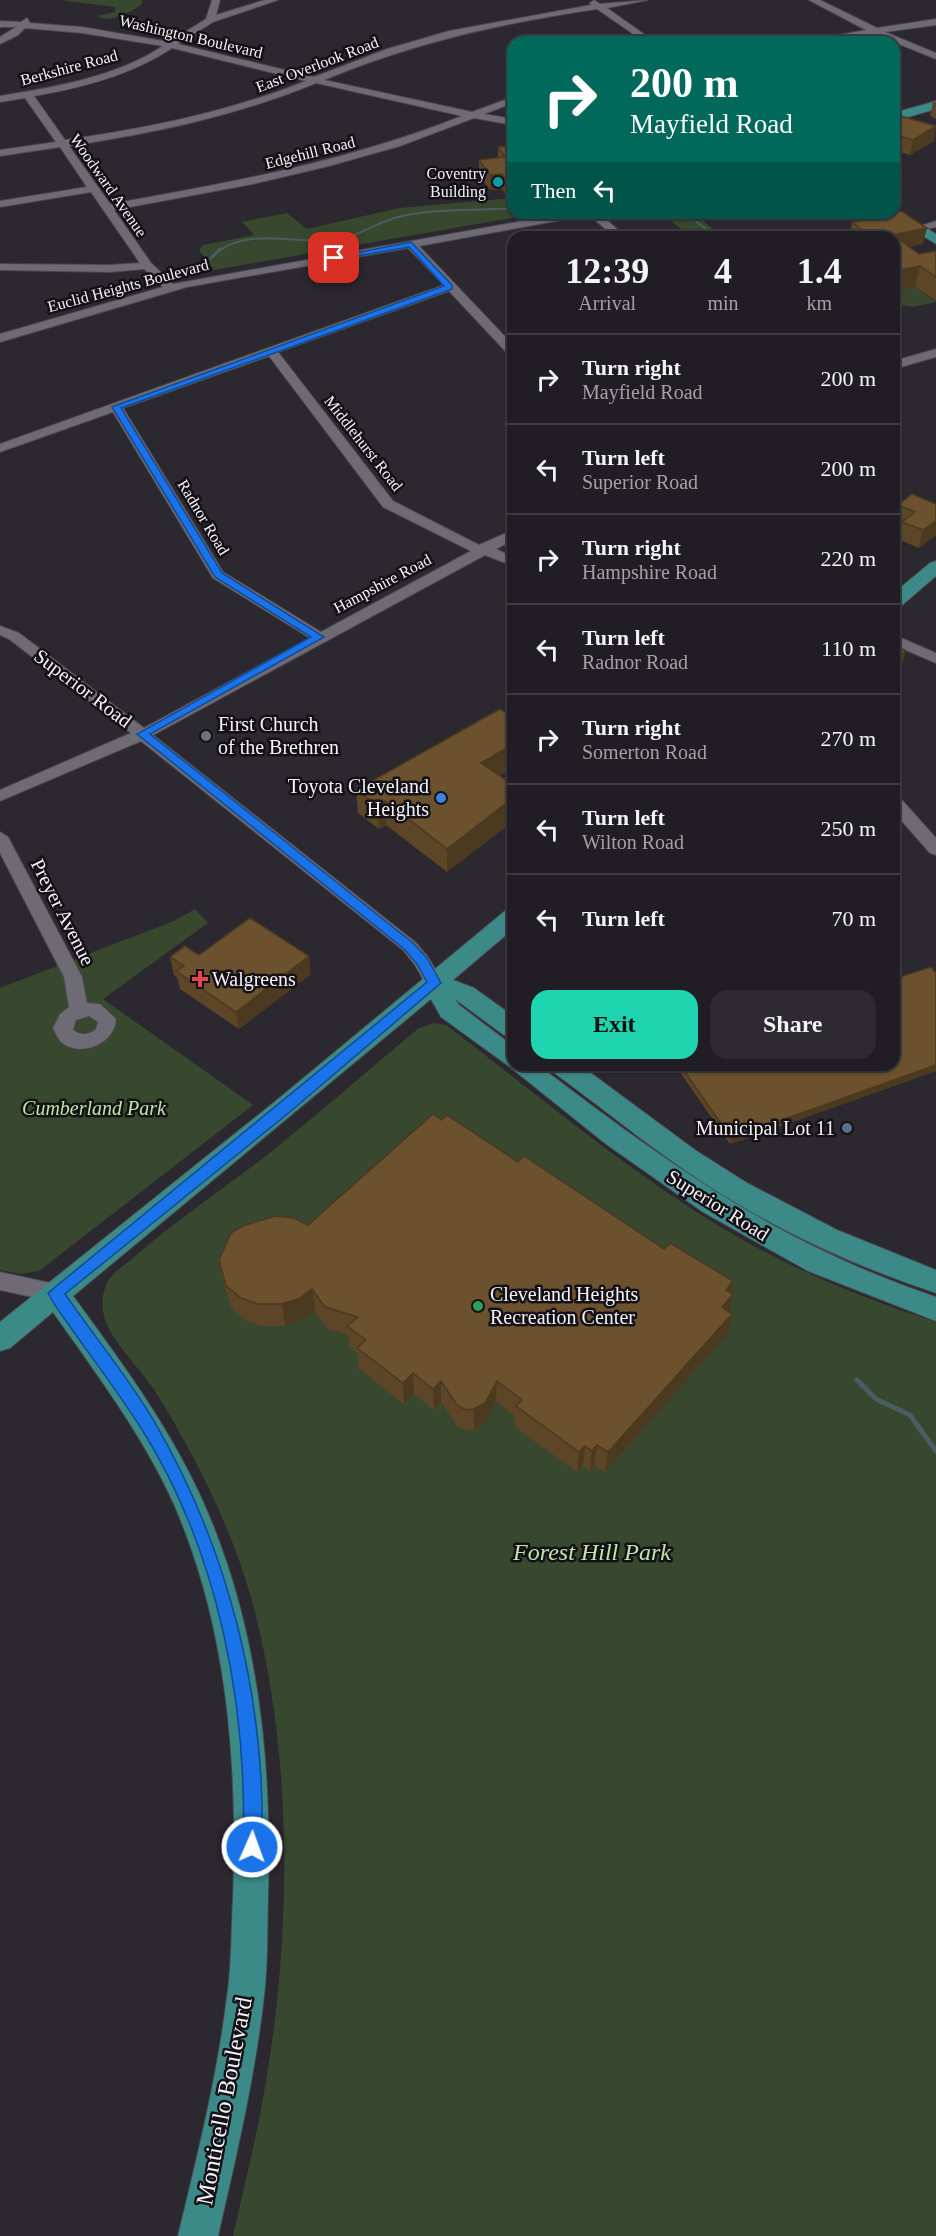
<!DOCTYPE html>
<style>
body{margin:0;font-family:Georgia,serif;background:#2d2b31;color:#f1f3f6;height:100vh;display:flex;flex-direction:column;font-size:22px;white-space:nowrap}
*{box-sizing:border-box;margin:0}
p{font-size:20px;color:#a2a2a6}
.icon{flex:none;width:33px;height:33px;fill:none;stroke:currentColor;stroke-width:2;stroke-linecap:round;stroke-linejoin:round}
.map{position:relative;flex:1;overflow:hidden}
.panel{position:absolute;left:507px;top:231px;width:393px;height:840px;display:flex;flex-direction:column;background:#201e24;border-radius:18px;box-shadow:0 2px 4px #0004,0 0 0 2px #3d3c41}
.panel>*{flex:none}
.top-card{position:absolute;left:507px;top:36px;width:393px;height:183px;border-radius:18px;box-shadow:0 2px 4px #0004,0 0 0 2px #3d3c41;background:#00695c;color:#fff;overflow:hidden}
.pin{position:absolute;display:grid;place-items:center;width:51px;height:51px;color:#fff;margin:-26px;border-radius:12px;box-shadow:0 3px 9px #0006}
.me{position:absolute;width:66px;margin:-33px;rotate:2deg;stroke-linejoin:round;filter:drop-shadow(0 0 4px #0008)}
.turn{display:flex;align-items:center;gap:21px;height:126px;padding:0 24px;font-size:27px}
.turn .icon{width:78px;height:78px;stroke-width:2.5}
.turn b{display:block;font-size:42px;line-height:51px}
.then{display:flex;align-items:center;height:57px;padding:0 24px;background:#0003;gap:12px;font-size:22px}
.eta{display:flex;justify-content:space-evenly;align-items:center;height:102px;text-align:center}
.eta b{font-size:36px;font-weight:700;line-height:42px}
.action{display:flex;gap:12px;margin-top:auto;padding:12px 24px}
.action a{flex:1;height:69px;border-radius:18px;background:#1fd5b0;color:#111;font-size:24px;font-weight:700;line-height:69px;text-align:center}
.action a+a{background:#2d2b31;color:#f1f3f6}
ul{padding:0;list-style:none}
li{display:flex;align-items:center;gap:18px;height:90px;padding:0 24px;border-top:2px solid #3d3c41}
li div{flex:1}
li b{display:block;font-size:22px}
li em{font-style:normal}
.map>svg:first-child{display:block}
</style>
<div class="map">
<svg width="936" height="2236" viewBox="0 0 936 2236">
<rect width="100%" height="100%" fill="#2b2830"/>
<path fill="#38482e" d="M59 0H142V4C131 12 111 24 97 16L115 12V7Z
M513 198V213H540L214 270 199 250 203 245 254 235 242 222 287 213 307 229 399 208Z
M661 213H693L723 237H691Z
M915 287 936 302 913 307 894 303V291Z
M195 909 208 923 103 999 253 1105 39 1271 20 1274 0 1270V988L174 921Z
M434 1023 446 1025C537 1094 626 1170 724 1229 791 1269 862 1298 936 1322V2236H233C243 2190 255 2144 263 2098 292 1941 294 1756 252 1601 231 1526 196 1457 155 1391 140 1368 116 1347 106 1322 101 1309 101 1294 108 1281 113 1272 125 1265 133 1258 174 1222 219 1192 262 1159 315 1117 367 1071 419 1028Z"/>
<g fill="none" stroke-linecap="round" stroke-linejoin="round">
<path stroke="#495d63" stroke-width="2" d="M688 215 716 237
M219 251C250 228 297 244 332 240 356 238 375 223 398 217 435 208 475 211 513 208"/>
<path stroke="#495d63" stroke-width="3" d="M211 258 220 249"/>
<path stroke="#495d63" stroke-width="5" d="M857 1380 876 1399 910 1415 936 1451"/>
<defs>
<path id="minor" d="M212 0H220L216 15 265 0H278L213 22 178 44 314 77 387 49 449 31 591 5 590 3 594 0 600 4 648 0 607 8 655 42H645L597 9C502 23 413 43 324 80L472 112 513 97V103L484 114 513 119V125L474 118 400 146 329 166 253 184 114 210 151 263 173 284 567 213H599L626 237H615L589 215 419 246 513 345V356L509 355 449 291 278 352 393 501 479 545 513 530V540L496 549 513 557V566L485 555 153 735 415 942 428 957 443 983 440 988H428L415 965 403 950 141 741 0 801V790L131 733 9 639 0 635V626L19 633 144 728 310 638 213 578 113 412 0 452V444L444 285 408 248 187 287 0 342V334L163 287 144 269 110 272 0 270V264L110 265 140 263 91 192 0 207V201L87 187 60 147 0 156V150L56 142 25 98 0 102V96C55 87 116 77 163 46L82 33 25 28 18 35 0 44V37L16 27H0V21L21 22 27 18 30 23 82 27 169 42 206 19ZM172 48 306 81C228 112 148 128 65 140L34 96C81 88 132 75 172 48ZM316 83 462 116C349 161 230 183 110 204L69 146C154 133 236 116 316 83ZM269 356 383 507 471 551 321 632 223 572 123 408Z
M809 0H820L877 28 936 19V25L885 32 936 53V59L874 34 822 42H801L866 30Z
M936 221V227L919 231 914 228Z
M936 349V357L894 369V361Z
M894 635 936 653V663L894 645Z
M894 797 900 798 936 838V855L930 853 894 812Z
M0 832 8 837 82 977 87 1003 100 1004 116 1019C115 1044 79 1059 60 1041 57 1037 55 1032 53 1028L60 1014 69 1007 64 977 0 853ZM89 1016 98 1022 96 1029C88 1035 82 1036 73 1030L76 1020Z
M0 1272 55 1284 63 1287 66 1293 63 1299 55 1302 0 1290Z"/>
<path id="major" d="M936 101V109L894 121V113Z
M894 208 936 234V244L889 215 888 213H894Z
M936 561V576L901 606 894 608V593L930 563Z
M513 909V929L453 980 474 988 513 1016V1038L504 1035 455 999 459 1005 513 1046V1065H538C668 1164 779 1244 936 1297V1321L808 1271 703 1212 606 1144 510 1067 441 1017 431 999 73 1296C119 1359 166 1422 199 1493 258 1620 272 1758 268 1897 267 1930 268 1963 264 1996 255 2077 236 2157 218 2236H178C197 2157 217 2078 227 1997 232 1965 231 1932 233 1899 238 1764 228 1627 173 1502 142 1434 96 1373 53 1312L10 1348 0 1351V1322L277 1100 505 911Z
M550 1065H580L695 1150 747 1183 837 1230 936 1270V1293C864 1269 793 1238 728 1198 666 1161 611 1114 553 1072Z"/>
</defs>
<use href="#minor" stroke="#4a464e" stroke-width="2"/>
<use href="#major" stroke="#4a464e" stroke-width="2"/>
<use href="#minor" fill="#6f6b75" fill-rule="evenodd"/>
<use href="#major" fill="#3c8a88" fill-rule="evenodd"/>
</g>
<path fill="#5c4627" d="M933 102H936V119L930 116Z
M894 114 934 141 910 155 894 150Z
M513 146 509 199 502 189 490 190 479 175V160L498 158V147Z
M857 219 923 244 909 247 919 254 936 251V301L915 287 894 291V237H850L852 222 857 221Z
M936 504V535L919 548 898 539 901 525 894 522 898 505Z
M513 768 499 776 513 785V819L508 821V825L447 872 386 825 379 829 358 813 356 790Z
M199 955 311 974 239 1029 180 989 177 977 174 975 170 957Z
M936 973V1071L730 1144 675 1065H894Z
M518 1162 664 1249 733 1281 731 1293 729 1312 732 1314 727 1335 605 1472 594 1465 590 1471 583 1466 577 1472 515 1427V1417L496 1401 485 1424 474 1430H466L457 1426 441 1402 434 1410 414 1394 404 1404 359 1369 358 1354 350 1348 348 1335 328 1329 315 1311 303 1319 285 1326H262L245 1320 231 1308 223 1282 219 1260 308 1225Z"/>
<path fill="#4b3920" d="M936 126 934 141 910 155 913 140Z
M502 174V189L490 190V175Z
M509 183H513V198L509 199Z
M927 228 923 244 894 250 881 237Z
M920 266 915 287 894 291V271Z
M936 521V535L919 548 923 530Z
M906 651 903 663 894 670V660Z
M513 744V768L481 787V763Z
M513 796V819L508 821V825L447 872V849L506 800Z
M385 801 386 825 379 829 377 805Z
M309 956 311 974 239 1029 236 1012Z
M936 1065V1071L730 1144 731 1138Z
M733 1281 730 1298 733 1294 729 1316 718 1329 726 1290Z
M312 1289 315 1311 303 1319 285 1326 282 1304Z
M732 1314 727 1335 605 1472 608 1452Z
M413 1373 414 1394 404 1404 403 1383Z
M441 1381V1402L434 1410 433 1389Z
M497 1381 496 1401 485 1424 474 1430V1409Z
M597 1445 594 1465 590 1471 592 1451Z
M585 1446 583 1466 577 1472 579 1452Z"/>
<path fill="#6b512d" stroke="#4b3920" stroke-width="1.5" d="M894 114 936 126 913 140 894 134Z
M513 146V183H509L502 174 490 175 479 160 505 157 498 147Z
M901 211 927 228 892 235 890 233 872 237 852 222 860 221 857 219 888 213H894V212Z
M890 233 919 254 936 251V277L920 266 894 271V237H870Z
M912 494 936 504V521L923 530 902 522 915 512 898 505Z
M894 645 906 651 894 660Z
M500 709 513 718V744L481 763 513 785V796L506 800 509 801 447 849 385 801 377 805 356 790Z
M250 918 309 956 236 1012 176 971 184 966 170 957 185 946 199 955Z
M931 967 936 973V1065L731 1138 680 1065H894V979Z
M433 1114 442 1120 447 1115 518 1162 524 1156 664 1249 670 1243 733 1281 726 1290 733 1294 722 1307 732 1314 608 1452 597 1445 592 1451 585 1446 579 1452 516 1406 522 1400 497 1381 485 1403 474 1409 466 1410 457 1405 441 1381 433 1389 413 1373 403 1383 357 1348 366 1340 347 1326 358 1317 325 1307 312 1289 300 1298 282 1304H258L241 1298 226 1286 219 1260 231 1233 243 1226 275 1216 294 1218 308 1225Z"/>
<path fill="#1a73e8" stroke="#114b97" stroke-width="1.5" d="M411 242 452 285V289L121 408 222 573 324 637 150 734 413 943 427 958 441 983 291 1111 65 1294C94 1336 128 1377 154 1421 229 1550 266 1698 262 1847L259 1854 252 1857 246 1854 243 1847C248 1705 218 1550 141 1428 120 1395 96 1363 73 1331 65 1319 55 1307 48 1293L427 982 417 964 404 949 137 734 311 637 215 577 112 407 444 286 409 247 334 260 330 258Z"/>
<circle fill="#0f9aa8" stroke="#131115" stroke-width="2" cx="498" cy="182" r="6"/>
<circle fill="#6b7280" stroke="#131115" stroke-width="2" cx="206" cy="736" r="6"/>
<circle fill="#3f7fe0" stroke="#131115" stroke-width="2" cx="441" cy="798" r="6"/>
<path fill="#e0444e" stroke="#131115" stroke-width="2" d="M197 970h6v6h6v6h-6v6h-6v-6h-6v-6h6z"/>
<circle fill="#5c6f8a" stroke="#131115" stroke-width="2" cx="847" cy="1128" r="6"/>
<circle fill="#2e9e5b" stroke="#131115" stroke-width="2" cx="478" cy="1306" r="6"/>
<g text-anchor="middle" stroke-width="5" stroke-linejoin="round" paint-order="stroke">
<g font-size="16" fill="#f4f2f8" stroke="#131115">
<text transform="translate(191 36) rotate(13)" y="6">Washington Boulevard</text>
<text transform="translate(317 64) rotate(-21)" y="6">East Overlook Road</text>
<text transform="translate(69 67) rotate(-15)" y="6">Berkshire Road</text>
<text transform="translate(310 152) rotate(-14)" y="6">Edgehill Road</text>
<text transform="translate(109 185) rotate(55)" y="6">Woodward Avenue</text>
<text transform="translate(128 285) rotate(-15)" y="6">Euclid Heights Boulevard</text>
<text transform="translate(364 443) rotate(52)" y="6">Middlehurst Road</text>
<text transform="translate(204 517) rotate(59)" y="6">Radnor Road</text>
<text transform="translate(382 583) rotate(-28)" y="6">Hampshire Road</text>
</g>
<g font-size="16" fill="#f4f2f8" stroke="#131115" text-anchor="end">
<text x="486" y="179">Coventry<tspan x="486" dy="18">Building</tspan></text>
</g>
<g font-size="20" fill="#f4f2f8" stroke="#131115">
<text transform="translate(83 688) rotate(37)" y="7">Superior Road</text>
<text transform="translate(63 912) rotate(63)" y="7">Preyer Avenue</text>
<text transform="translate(718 1205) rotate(32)" y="7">Superior Road</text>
</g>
<g font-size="20" fill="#f4f2f8" stroke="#131115" text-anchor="start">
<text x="218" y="731">First Church<tspan x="218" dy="23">of the Brethren</tspan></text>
<text x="429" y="793" text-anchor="end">Toyota Cleveland<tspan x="429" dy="23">Heights</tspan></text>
<text x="212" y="986">Walgreens</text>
<text x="835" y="1135" text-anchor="end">Municipal Lot 11</text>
<text x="490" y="1301">Cleveland Heights<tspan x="490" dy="23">Recreation Center</tspan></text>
</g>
<g font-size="20" font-style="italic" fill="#bfe5a7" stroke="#131115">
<text x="94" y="1115">Cumberland Park</text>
</g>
<g font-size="24" font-style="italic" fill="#bfe5a7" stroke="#131115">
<text x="592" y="1560">Forest Hill Park</text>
</g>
<g font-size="24" fill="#f4f2f8" stroke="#131115">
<text transform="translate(224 2101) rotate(-79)" y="8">Monticello Boulevard</text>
</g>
</g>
</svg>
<div class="pin" style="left:334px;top:258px;background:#d93025"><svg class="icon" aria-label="arrive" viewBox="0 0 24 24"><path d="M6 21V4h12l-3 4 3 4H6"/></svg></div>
<svg class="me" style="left:252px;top:1847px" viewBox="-20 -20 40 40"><circle r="17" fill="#1a73e8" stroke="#fff" stroke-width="3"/><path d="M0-11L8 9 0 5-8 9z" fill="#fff"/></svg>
<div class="top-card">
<div class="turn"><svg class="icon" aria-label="right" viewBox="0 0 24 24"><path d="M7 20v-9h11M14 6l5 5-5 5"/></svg><div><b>200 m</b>Mayfield Road</div></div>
<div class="then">Then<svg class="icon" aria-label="left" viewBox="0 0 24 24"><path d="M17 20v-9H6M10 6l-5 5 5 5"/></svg></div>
</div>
<section class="panel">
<div class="eta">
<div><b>12:39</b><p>Arrival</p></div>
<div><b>4</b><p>min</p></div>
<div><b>1.4</b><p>km</p></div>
</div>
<ul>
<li><svg class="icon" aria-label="right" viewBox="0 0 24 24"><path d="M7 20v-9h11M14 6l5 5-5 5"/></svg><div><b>Turn right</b><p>Mayfield Road</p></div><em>200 m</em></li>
<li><svg class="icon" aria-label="left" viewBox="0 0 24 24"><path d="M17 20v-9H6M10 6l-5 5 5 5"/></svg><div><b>Turn left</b><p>Superior Road</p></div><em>200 m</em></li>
<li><svg class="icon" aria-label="right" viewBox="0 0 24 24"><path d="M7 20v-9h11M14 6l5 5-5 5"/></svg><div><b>Turn right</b><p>Hampshire Road</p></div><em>220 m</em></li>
<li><svg class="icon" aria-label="left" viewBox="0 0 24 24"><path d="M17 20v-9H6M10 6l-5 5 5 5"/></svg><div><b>Turn left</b><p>Radnor Road</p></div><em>110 m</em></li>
<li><svg class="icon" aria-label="right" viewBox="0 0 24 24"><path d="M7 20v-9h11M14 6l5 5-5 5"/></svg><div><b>Turn right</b><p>Somerton Road</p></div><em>270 m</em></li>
<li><svg class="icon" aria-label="left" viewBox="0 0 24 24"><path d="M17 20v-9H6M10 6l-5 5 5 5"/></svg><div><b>Turn left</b><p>Wilton Road</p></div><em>250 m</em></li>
<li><svg class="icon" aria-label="left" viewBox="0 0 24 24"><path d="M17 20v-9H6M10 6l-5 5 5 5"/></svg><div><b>Turn left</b></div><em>70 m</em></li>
</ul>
<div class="action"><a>Exit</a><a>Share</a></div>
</section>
</div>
